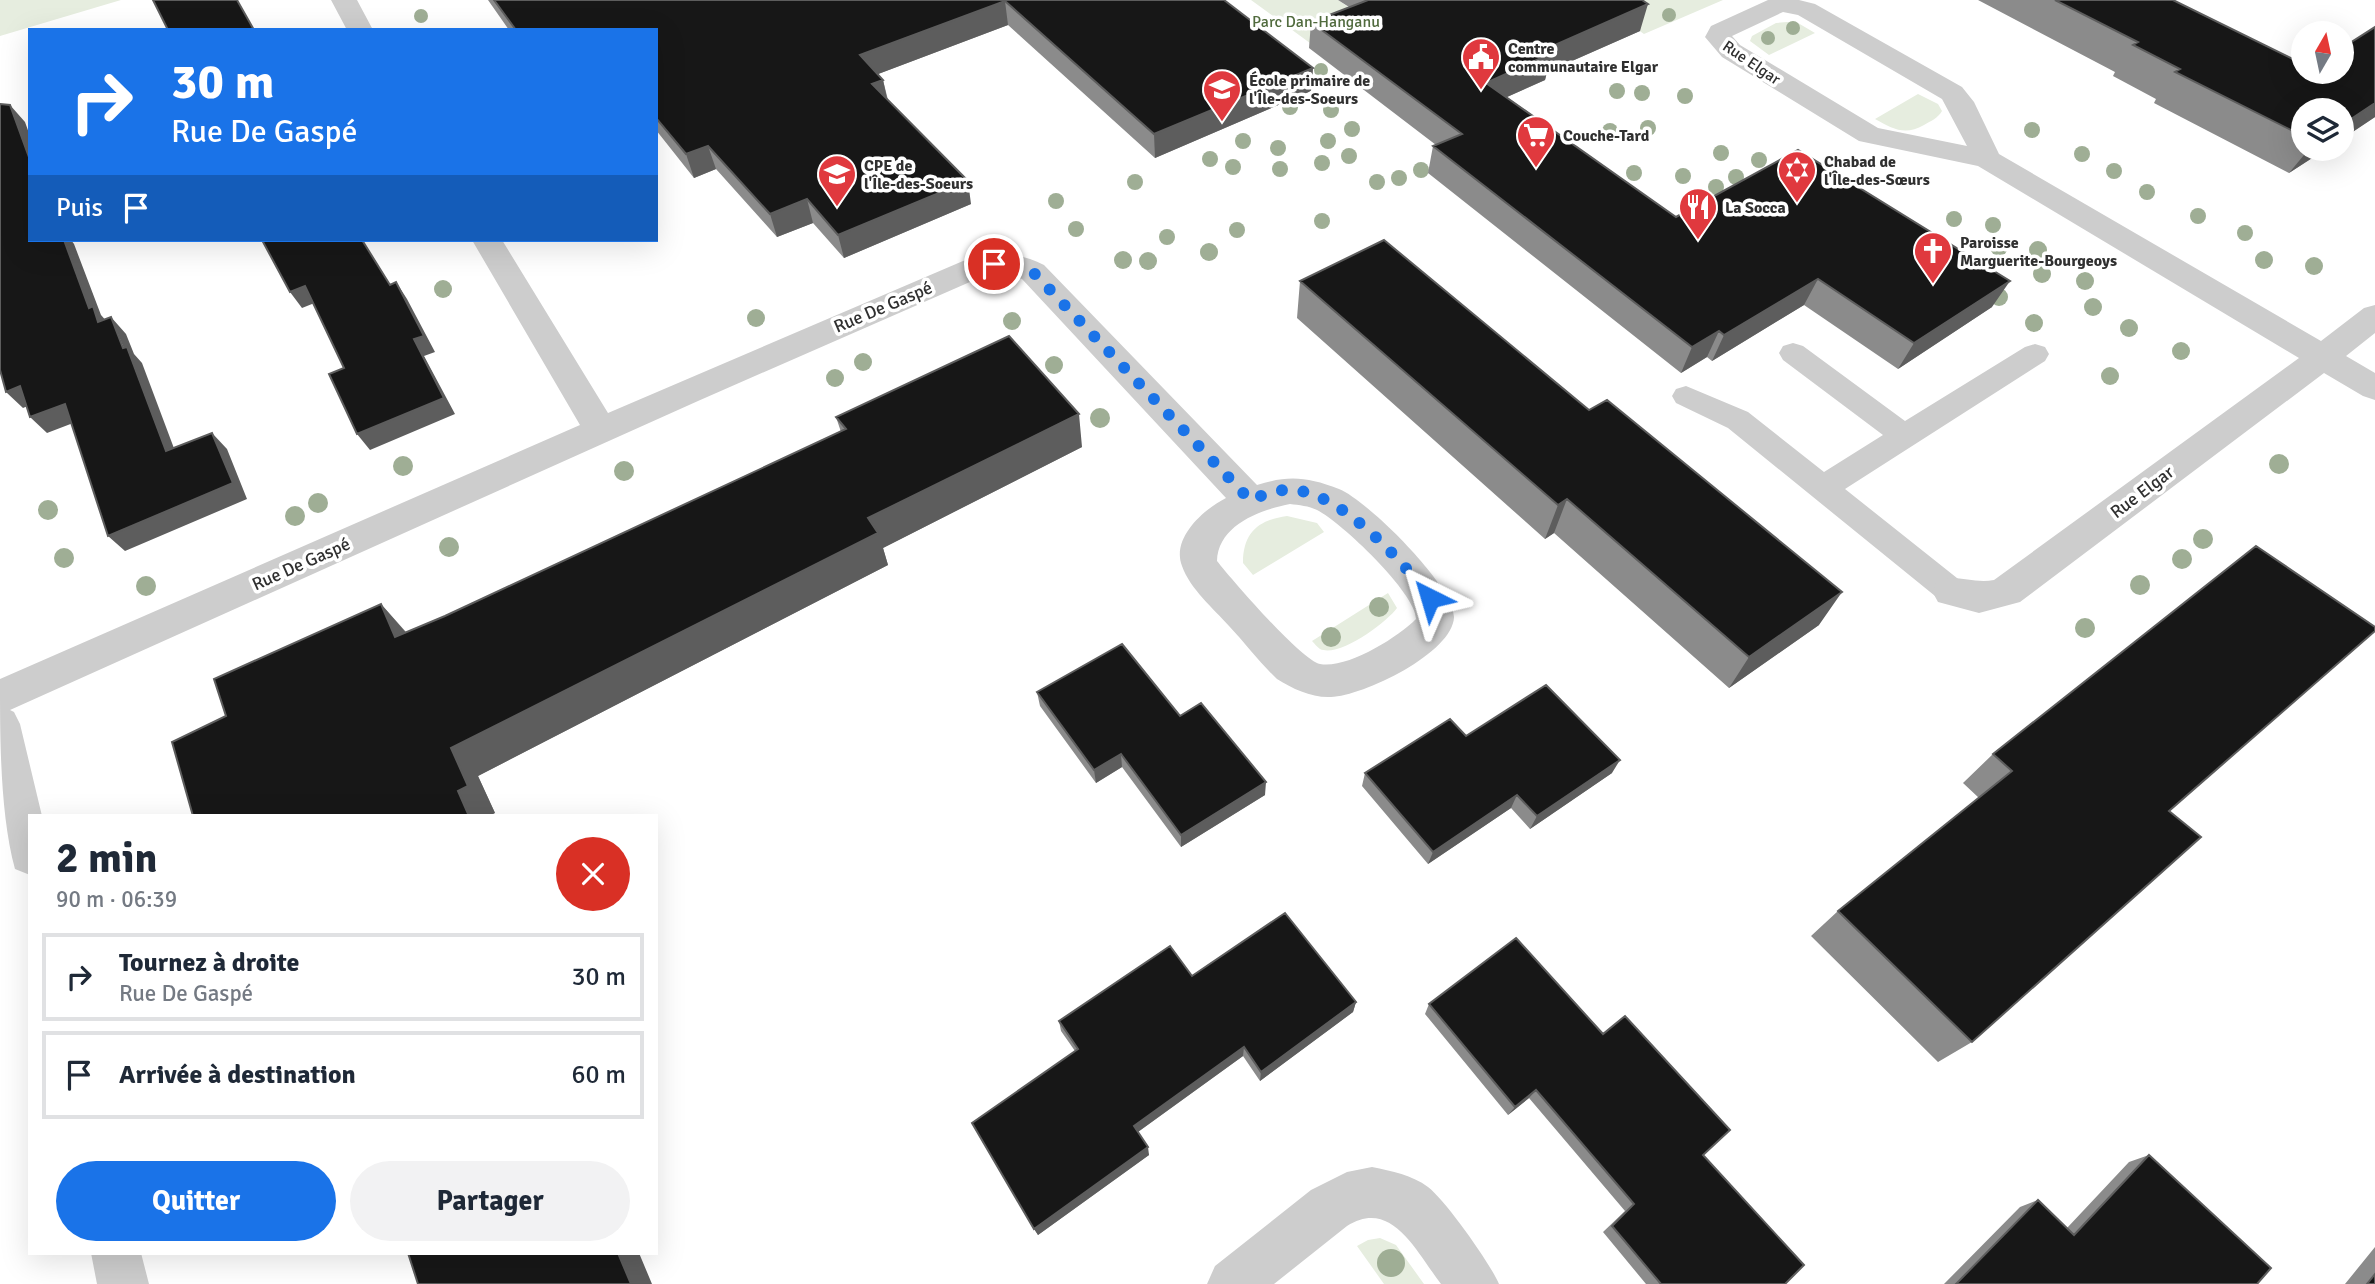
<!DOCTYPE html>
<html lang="fr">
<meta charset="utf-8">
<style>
body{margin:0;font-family:Signika,sans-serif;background:#f2f2f3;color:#1f2937;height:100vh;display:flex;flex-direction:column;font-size:26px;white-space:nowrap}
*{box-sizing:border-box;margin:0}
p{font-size:23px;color:#747a83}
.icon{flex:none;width:38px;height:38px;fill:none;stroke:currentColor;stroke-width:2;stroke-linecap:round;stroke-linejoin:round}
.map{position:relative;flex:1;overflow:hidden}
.drawer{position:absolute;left:28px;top:814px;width:630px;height:441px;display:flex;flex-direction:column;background:#fff;border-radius:0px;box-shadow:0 7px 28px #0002}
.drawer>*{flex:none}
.hud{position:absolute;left:28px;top:28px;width:630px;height:214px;border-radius:0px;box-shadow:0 7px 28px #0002;background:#1a73e8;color:#fff;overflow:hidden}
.needle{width:46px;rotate:9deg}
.tools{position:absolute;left:2291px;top:21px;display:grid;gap:14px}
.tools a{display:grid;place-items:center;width:63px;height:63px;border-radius:50%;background:#fff;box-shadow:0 7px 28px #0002;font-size:35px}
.pin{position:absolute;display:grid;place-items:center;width:60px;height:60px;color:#fff;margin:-30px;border:4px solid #fff;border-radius:50%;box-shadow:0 2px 7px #0007}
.me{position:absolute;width:77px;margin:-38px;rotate:320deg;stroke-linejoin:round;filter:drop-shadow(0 0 5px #0008)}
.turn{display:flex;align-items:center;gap:24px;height:147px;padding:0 28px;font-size:32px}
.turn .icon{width:91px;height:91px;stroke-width:2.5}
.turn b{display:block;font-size:49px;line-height:60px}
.then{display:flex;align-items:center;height:66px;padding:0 28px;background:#0003;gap:14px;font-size:26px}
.round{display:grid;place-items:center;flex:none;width:74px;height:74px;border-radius:37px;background:#f2f2f3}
.headline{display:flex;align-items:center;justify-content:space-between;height:119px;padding:0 28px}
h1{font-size:42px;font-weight:700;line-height:52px}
.primary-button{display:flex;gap:14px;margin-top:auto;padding:14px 28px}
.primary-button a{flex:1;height:80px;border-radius:42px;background:#1a73e8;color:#fff;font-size:28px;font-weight:700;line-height:80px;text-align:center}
.primary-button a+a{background:#f2f2f3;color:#1f2937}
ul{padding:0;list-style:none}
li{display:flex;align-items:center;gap:21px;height:88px;margin:0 14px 10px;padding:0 14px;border:4px solid #e0e1e3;border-radius:0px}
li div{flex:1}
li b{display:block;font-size:26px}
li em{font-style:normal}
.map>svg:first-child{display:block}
</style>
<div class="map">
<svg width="2375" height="1284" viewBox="0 0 2375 1284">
<rect width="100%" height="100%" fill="#fff"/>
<path fill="#e6eddf" d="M0 0H121L0 36Z
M1251 0H1338L1370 22 1314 46Z
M1624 0H1723L1644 34 1609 10Z
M1787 22 1798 23 1815 33 1769 55 1750 41 1752 36 1776 23Z
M1918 94 1938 104 1942 111C1938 118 1931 121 1924 125 1905 136 1893 129 1875 119Z
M1287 516 1317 523 1324 532 1253 575 1243 563C1243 532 1259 520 1287 516Z
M1388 593 1397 608C1386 623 1339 658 1320 649 1317 647 1315 644 1312 641Z
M1380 1238 1396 1245 1424 1284H1384L1357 1246 1368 1240Z"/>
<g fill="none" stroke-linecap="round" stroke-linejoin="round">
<path fill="#cdcdcd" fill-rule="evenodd" d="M1793 343 1803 346 1905 421 2025 347 2035 344 2045 347 2049 354 2045 361 1845 489 1962 582 1967 591 1962 600 1951 604 1940 600 1728 428 1676 403 1672 396 1676 389 1686 386 1748 412 1824 472 1883 435 1783 360 1779 353 1783 346Z"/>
<path fill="#cdcdcd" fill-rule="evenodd" d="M331 0H357L373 30H347Z
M1768 0H1799L1815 4 1962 87 1974 102 1999 154 2321 341 2364 308 2375 305V333L2346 356 2375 373V400L2363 396 2324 373 2020 602 1979 613 1938 602 1932 591 1938 580C1957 574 1974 584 1994 580L2299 358 1978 166 1859 141 1722 57 1705 37 1711 26ZM1783 12 1798 15 1942 99 1967 146 1878 128 1740 45 1732 36Z
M472 240H502L608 413 963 261C991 253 1018 251 1044 265L1257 485C1289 475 1307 477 1339 489 1367 500 1454 586 1454 617 1453 653 1363 696 1331 697 1312 698 1293 689 1277 679 1260 663 1245 643 1229 626 1214 609 1190 589 1182 566 1171 538 1204 509 1226 498L1022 279 1009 274 979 278 698 401 10 710 14 712 20 724 42 816H30V875L15 869C0 814 0 739 0 679L580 425ZM1290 504C1299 505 1309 506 1317 510 1341 522 1416 593 1416 619 1397 638 1347 669 1320 664 1301 660 1232 580 1217 561 1218 525 1260 510 1290 504Z
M1372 1167C1392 1171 1412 1175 1428 1187 1446 1201 1490 1263 1499 1284H1441C1417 1253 1392 1197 1347 1226L1274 1284H1207L1215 1266 1311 1190 1347 1172Z
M91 1253H141L149 1284H97Z"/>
</g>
<g fill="#9fae95">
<circle cx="1669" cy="15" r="7"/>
<circle cx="421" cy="16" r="7"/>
<circle cx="1793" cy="28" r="7"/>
<circle cx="1768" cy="38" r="7"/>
<circle cx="1321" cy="70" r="7"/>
<circle cx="1617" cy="91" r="8"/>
<circle cx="1642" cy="93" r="8"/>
<circle cx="1685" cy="96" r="8"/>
<circle cx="1290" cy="107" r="8"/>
<circle cx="1331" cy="110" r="8"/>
<circle cx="1648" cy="128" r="8"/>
<circle cx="1352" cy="129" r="8"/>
<circle cx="2032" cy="130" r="8"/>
<circle cx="1610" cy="131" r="8"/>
<circle cx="1243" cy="141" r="8"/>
<circle cx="1328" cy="141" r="8"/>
<circle cx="1278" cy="148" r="8"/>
<circle cx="1721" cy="153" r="8"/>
<circle cx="2082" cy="154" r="8"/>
<circle cx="1349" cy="156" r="8"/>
<circle cx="1210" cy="159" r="8"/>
<circle cx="1759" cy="160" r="8"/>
<circle cx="1322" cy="163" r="8"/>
<circle cx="1233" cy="167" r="8"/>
<circle cx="1280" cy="169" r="8"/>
<circle cx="1421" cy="170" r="8"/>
<circle cx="2114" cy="171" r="8"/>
<circle cx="1634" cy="173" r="8"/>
<circle cx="1683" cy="176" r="8"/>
<circle cx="1736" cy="177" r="8"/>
<circle cx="1399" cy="178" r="8"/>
<circle cx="1135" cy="182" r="8"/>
<circle cx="1377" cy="182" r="8"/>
<circle cx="1716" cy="187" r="8"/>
<circle cx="2147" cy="192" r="8"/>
<circle cx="1056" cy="201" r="8"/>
<circle cx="2198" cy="216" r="8"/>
<circle cx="1954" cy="219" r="8"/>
<circle cx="1322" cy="221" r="8"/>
<circle cx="1993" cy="225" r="8"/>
<circle cx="1076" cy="229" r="8"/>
<circle cx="1237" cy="230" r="8"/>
<circle cx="2245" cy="233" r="8"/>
<circle cx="1167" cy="237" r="8"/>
<circle cx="1999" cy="247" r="9"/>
<circle cx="2038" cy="250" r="9"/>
<circle cx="1209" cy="252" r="9"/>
<circle cx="1123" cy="260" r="9"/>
<circle cx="2264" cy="260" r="9"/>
<circle cx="1148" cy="261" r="9"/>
<circle cx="2314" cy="266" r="9"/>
<circle cx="2042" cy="274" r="9"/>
<circle cx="2085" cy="281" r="9"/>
<circle cx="443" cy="289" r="9"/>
<circle cx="1999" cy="297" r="9"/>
<circle cx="2093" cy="307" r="9"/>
<circle cx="756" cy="318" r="9"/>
<circle cx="1012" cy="321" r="9"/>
<circle cx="2034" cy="323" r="9"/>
<circle cx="2129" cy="328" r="9"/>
<circle cx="2181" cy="351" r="9"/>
<circle cx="863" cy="362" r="9"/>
<circle cx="1054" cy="365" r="9"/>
<circle cx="2110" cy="376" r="9"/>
<circle cx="835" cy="378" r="9"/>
<circle cx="1100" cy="418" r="10"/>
<circle cx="2279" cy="464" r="10"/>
<circle cx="403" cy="466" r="10"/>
<circle cx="624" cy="471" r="10"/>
<circle cx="318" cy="503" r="10"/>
<circle cx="48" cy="510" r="10"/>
<circle cx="295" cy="516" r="10"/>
<circle cx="2203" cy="539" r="10"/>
<circle cx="449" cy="547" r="10"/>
<circle cx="64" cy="558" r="10"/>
<circle cx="2182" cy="559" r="10"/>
<circle cx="2140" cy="585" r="10"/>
<circle cx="146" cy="586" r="10"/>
<circle cx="1379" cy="607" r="10"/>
<circle cx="2085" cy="628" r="10"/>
<circle cx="1331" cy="637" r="10"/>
<circle cx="1391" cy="1263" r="14"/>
</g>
<path fill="#8b8b8b" d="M488 0H1224L1313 68 1311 91 1155 158 1008 25 878 74 883 80 888 100 971 204 844 258 813 223 777 237 716 169 694 178 656 130V30H509Z
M1338 0H1642L1640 31 1547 72 1545 80 1507 97 1676 217 1992 307 1898 369 1804 305 1712 361 1707 357 1681 373 1428 173 1433 146 1436 145 1309 48 1311 22 1349 7Z
M1978 0H2173L2303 72 2375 117 2342 139V110H2303V149H2326L2289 173 2154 103 2156 99 2113 76 2115 72Z
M1300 281 1589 410 1819 625 1729 688 1554 533 1545 539 1297 318Z
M836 417 1082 447 883 548 888 565 478 776 495 813 226 716 381 604 406 632 445 616 841 432Z
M1037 692 1180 716 1265 795 1181 847 1122 767 1096 783 1040 706Z
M1466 736 1612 773 1530 829 1511 808 1428 864 1362 786 1365 773Z
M1993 754 2169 811 1972 1042 1938 1062 1811 936 1838 911 1979 798 1963 783Z
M1192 976 1356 1002 1353 1012 1260 1081 1243 1056 1138 1132 1149 1155 1038 1235 972 1123 1075 1051 1061 1031 1059 1021Z
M1429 1004 1703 1155 1785 1284H1646L1603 1232 1625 1211 1529 1098 1508 1115 1425 1014Z
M2149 1155 2257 1284H1944L2020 1207 2038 1200 2067 1228 2129 1162Z
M2375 1247V1284H2345Z"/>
<path fill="#5d5d5d" d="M1005 1 1008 25 865 79 860 55Z
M1648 4 1640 31 1547 72 1545 80 1480 109 1486 83 1546 49Z
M1313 68 1311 91 1155 158 1154 134Z
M883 80 888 103 872 84Z
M2375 103V117L2342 139V125Z
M10 105 25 122 30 136V160Z
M708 146 716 169 694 178 686 154Z
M2309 149H2326L2289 173Z
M968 181 971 204 844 258 838 235Z
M807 199 813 223 777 237 770 214Z
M63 240H71L74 244 101 315 108 323 98 322 89 308Z
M1818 279 1804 305 1712 361 1724 335Z
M2010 281 1992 307 1898 369 1914 343Z
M396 282 407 299 435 352 424 356 455 414 370 450 357 434 414 339Z
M305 286 317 302 302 308 290 292Z
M111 317 126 334 134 354 142 363 181 467 166 451Z
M1719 331 1707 357 1681 373 1692 347Z
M20 386 37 402 23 408 6 392Z
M65 404 81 420 47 433 30 417Z
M1079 414 1082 447 883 548 888 565 478 776 495 813 490 816H469L458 791 451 748 868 518Z
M212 433 227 449 247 499 125 551 108 536Z
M1567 499 1554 533 1545 539 1558 505Z
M1842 592 1819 625 1729 688 1749 657Z
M381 604 408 635 395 637Z
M1121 754 1122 767 1096 783 1094 770Z
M1620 760 1612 773 1530 829 1537 816Z
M1266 782 1265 795 1181 847V835Z
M1517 795 1511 808 1428 864 1433 852Z
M1356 1002 1353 1012 1260 1081 1261 1072Z
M1244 1047 1243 1056 1135 1134 1134 1126Z
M1536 1090 1529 1098 1508 1115 1515 1107Z
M1148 1147 1149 1155 1038 1235 1034 1229Z
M618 1253H639L652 1284H631Z"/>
<path fill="#171717" stroke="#5d5d5d" stroke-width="2" d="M153 0H237L254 30H168Z
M494 0H1224L1313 68 1154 134 1005 1 860 55 883 80 872 84 968 181 838 235 807 199 770 214 708 146 686 154 656 118V30H516Z
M1368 0H1642L1648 4 1546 49 1552 53 1486 83 1676 217 1798 150 2010 281 1914 343 1818 279 1724 335 1719 331 1692 347 1433 146 1462 134 1311 22Z
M2055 0H2173L2303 64V72H2342V48L2375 27V103L2342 125V110H2303V136L2175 72 2180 69 2133 45 2138 42Z
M0 104 10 105 30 160V240H64L89 308 93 306 98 322 111 317 123 348 127 347 166 451 212 433 233 483 108 536 65 404 30 417 20 386 6 392 0 370Z
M262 240H362L390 285 396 282 424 336 414 339 444 398 357 434 329 374 344 368 305 286 290 292Z
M1384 240 1589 410 1607 400 1842 592 1749 657 1567 499 1558 505 1300 281Z
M1009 336 1079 414 868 518 878 533 451 748 468 786 458 791 469 816H193L172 742 226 716 214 679 381 604 395 637 445 616 846 429 836 417Z
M2256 546 2375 627V631L2169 811 2201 837 1972 1042 1838 911 2012 771 1993 754Z
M1122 644 1180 716 1201 703 1266 782 1181 835 1121 754 1094 770 1037 692Z
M1546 685 1620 760 1537 816 1517 795 1433 852 1365 773 1450 719 1466 736Z
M1285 913 1356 1002 1261 1072 1244 1047 1134 1126 1148 1147 1034 1229 972 1123 1078 1049 1059 1021 1170 946 1192 976Z
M1516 938 1603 1034 1625 1016 1730 1130 1703 1155 1804 1265 1785 1284H1661L1612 1226 1634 1204 1536 1090 1515 1107 1429 1004Z
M2149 1155 2271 1268 2257 1284H1956L2038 1200 2074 1235Z
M408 1253H618L631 1284H418Z
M2375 1274V1284H2367Z"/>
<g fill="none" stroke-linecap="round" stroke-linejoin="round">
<path stroke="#1a73e8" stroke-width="12" stroke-dasharray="0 21.6" d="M994 264 1022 266 1033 272 1250 500C1263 495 1278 489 1292 490 1340 492 1403 561 1430 598"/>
</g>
<defs>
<symbol id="civic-pin" viewBox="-11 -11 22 30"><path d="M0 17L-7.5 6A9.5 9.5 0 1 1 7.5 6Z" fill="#e0393e" stroke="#fff"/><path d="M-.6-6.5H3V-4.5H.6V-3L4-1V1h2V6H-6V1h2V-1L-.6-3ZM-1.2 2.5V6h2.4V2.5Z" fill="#fff"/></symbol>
<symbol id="school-pin" viewBox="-11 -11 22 30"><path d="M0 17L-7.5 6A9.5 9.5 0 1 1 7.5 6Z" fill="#e0393e" stroke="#fff"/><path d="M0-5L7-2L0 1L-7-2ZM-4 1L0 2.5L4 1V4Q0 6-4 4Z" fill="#fff"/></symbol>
<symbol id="supermarket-pin" viewBox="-11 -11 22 30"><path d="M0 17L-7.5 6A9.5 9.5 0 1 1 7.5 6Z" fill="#e0393e" stroke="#fff"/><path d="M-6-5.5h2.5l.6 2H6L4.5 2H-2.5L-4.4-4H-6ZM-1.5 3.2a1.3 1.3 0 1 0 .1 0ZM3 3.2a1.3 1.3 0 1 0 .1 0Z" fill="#fff"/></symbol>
<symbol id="synagogue-pin" viewBox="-11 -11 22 30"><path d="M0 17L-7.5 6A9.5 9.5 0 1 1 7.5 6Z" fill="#e0393e" stroke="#fff"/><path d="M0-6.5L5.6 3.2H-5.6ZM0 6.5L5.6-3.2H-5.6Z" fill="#fff"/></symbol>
<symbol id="restaurant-pin" viewBox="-11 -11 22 30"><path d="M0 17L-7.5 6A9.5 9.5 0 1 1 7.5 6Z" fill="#e0393e" stroke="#fff"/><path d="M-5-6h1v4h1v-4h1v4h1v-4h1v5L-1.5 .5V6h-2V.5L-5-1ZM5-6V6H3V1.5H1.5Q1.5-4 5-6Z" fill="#fff"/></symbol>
<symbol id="church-pin" viewBox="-11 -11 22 30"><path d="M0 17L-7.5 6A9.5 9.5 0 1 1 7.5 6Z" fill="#e0393e" stroke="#fff"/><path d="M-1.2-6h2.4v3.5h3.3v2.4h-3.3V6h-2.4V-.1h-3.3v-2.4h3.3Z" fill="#fff"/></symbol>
</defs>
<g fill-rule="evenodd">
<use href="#civic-pin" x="1459" y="35" width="44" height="60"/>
<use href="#school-pin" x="1200" y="67" width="44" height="60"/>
<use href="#supermarket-pin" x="1514" y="113" width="44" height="60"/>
<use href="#synagogue-pin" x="1775" y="148" width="44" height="60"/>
<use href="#school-pin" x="815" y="152" width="44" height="60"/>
<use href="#restaurant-pin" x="1676" y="185" width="44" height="60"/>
<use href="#church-pin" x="1911" y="229" width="44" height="60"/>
</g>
<g text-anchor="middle" stroke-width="7" stroke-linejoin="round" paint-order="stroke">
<g font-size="16" fill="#516b3e" stroke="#fff">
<text x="1316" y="27">Parc Dan-Hanganu</text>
</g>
<g font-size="16" font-weight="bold" fill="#303030" stroke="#fff" text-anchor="start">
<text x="1508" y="54">Centre<tspan x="1508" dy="18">communautaire Elgar</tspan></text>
<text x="1249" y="86">École primaire de<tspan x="1249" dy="18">l'Île-des-Soeurs</tspan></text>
<text x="1563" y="141">Couche-Tard</text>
<text x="1824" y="167">Chabad de<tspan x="1824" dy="18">l'Île-des-Sœurs</tspan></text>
<text x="864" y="171">CPE de<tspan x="864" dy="18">l'Île-des-Soeurs</tspan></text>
<text x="1725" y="213">La Socca</text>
<text x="1960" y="248">Paroisse<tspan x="1960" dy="18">Marguerite-Bourgeoys</tspan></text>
</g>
<g font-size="16" fill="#303030" stroke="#fff">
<text transform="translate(1752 62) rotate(34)" y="6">Rue Elgar</text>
</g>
<g font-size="18" fill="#303030" stroke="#fff">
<text transform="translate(883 307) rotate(-23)" y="6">Rue De Gaspé</text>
<text transform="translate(2142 492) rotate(-37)" y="6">Rue Elgar</text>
<text transform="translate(301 564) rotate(-24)" y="6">Rue De Gaspé</text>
</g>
</g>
</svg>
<div class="tools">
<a><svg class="needle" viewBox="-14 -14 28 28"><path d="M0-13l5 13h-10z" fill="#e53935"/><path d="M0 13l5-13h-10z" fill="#747a83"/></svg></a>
<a><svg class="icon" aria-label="layers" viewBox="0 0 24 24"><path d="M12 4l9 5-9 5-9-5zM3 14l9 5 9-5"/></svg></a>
</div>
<div class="pin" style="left:994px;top:264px;background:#d93025"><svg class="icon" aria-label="arrive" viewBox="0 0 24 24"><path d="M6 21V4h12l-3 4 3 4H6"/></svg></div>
<svg class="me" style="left:1430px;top:598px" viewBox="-20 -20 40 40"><path d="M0-17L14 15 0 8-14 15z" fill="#1a73e8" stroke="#fff" stroke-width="4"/></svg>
<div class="hud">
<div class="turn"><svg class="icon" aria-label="right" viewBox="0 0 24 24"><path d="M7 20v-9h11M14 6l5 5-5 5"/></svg><div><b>30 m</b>Rue De Gaspé</div></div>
<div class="then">Puis<svg class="icon" aria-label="arrive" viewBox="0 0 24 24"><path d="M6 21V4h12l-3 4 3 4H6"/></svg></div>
</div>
<section class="drawer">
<div class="headline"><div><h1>2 min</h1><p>90 m · 06:39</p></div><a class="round" style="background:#d93025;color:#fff"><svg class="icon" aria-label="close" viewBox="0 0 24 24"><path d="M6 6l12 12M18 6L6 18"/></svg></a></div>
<ul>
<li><svg class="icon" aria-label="right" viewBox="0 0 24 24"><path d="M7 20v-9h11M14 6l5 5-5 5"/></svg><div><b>Tournez à droite</b><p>Rue De Gaspé</p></div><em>30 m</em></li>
<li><svg class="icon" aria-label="arrive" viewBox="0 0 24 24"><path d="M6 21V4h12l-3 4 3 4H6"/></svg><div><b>Arrivée à destination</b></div><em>60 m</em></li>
</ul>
<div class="primary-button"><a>Quitter</a><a>Partager</a></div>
</section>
</div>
